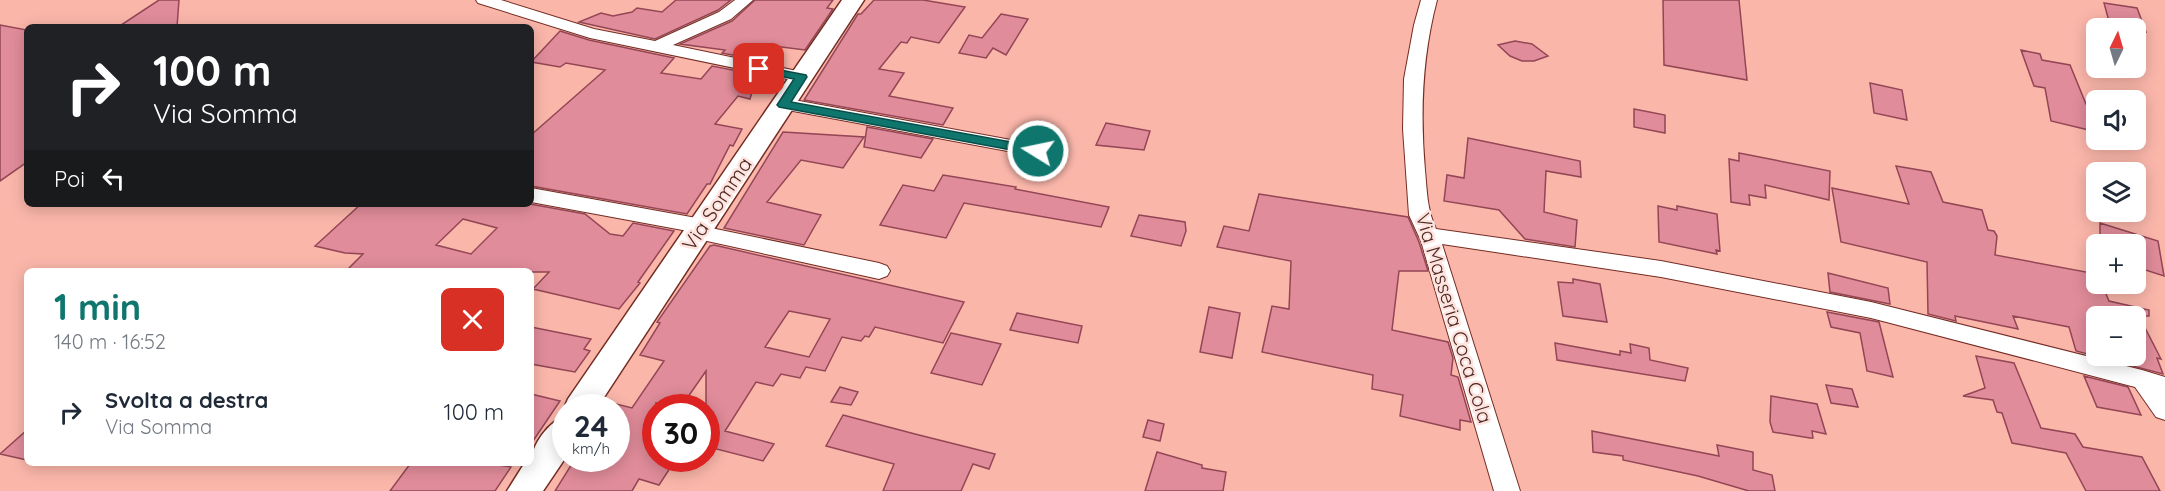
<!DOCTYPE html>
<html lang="it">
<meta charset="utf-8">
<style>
body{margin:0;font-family:Quicksand,sans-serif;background:#f2f2f3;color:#1f2937;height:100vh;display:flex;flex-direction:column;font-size:22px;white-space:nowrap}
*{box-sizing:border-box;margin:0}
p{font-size:20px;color:#747a83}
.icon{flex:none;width:33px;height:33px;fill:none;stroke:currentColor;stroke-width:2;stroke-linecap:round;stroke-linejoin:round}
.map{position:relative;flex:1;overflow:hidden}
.drawer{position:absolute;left:24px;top:268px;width:510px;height:198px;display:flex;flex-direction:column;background:#fff;border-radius:9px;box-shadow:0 3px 15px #0003}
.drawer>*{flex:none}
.banner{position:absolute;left:24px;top:24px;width:510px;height:183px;border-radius:9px;box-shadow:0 3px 15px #0003;background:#202124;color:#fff;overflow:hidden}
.needle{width:39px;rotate:5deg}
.tools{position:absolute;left:2086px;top:18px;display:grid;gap:12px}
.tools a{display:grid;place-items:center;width:60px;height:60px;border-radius:9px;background:#fff;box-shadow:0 3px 15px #0003;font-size:30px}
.speed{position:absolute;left:552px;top:394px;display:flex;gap:12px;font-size:30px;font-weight:700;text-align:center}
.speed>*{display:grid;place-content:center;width:78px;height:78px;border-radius:50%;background:#fff;box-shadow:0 3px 15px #0003;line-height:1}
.speed small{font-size:15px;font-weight:400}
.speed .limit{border:9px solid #d22;background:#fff;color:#111}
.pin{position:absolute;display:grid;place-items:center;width:51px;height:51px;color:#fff;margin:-26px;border-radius:12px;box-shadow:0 3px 9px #0006}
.me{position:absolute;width:66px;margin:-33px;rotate:280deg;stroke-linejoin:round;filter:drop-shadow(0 0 4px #0008)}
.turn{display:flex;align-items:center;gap:21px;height:126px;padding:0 30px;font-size:27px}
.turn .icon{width:78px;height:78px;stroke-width:2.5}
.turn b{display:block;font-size:42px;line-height:51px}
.then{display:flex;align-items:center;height:57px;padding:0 30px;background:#0003;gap:12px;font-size:22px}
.round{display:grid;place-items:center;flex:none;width:63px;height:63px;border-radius:9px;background:#f2f2f3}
.overview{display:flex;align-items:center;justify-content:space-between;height:102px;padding:0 30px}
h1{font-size:36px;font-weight:700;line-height:45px;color:#0f766e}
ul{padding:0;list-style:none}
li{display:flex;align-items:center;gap:18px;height:84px;padding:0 30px}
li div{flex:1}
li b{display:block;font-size:22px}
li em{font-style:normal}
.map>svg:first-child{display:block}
</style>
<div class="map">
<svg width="2165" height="491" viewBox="0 0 2165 491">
<rect width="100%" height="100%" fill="#fbb6aa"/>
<path fill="#e18c9a" stroke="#934655" stroke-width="1.5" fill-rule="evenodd" d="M159 0H179L177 27H118Z
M676 0H731L718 10 655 39 579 22 601 13 613 16 632 12 637 8 662 12Z
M755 0H833L827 8 833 9 805 50 766 45 759 53H750L748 58 722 53 725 50 680 44 732 21Z
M874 0H923L965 7 939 43 911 37 907 43 901 42 879 69 904 73 889 96 953 108 943 125 804 100 858 14H861Z
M1663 0H1739L1747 80 1664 65Z
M2104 3 2137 8 2146 32 2110 25Z
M1001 14 1028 19 1006 55 993 48 986 58 959 53 969 35 982 38Z
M0 25 27 30V162L0 181Z
M560 31 589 40 674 58 661 73 701 79 712 66 743 72 741 77 754 84 750 99 738 96 715 124 742 129 733 146 730 145 710 184H707L687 214 531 186V135L605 70 566 63 560 67 531 62Z
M1515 41 1532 44 1548 56 1534 61H1522L1510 56 1498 45Z
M2021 50 2040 54 2042 60 2070 65 2086 104 2097 106V132L2051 121 2045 88 2034 86Z
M1870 83 1902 90 1907 120 1874 113Z
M1634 109 1665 115V133L1634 127Z
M1106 123 1150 131 1144 150 1096 145Z
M867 127 933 139 921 158 864 147Z
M783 132 864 137 843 168 801 160 767 202 821 215 804 245 724 228Z
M1468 138 1580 161 1581 177 1546 171 1544 212 1577 220 1575 247 1525 239 1499 210 1444 201 1447 175 1464 178Z
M1739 153 1830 171 1829 200 1765 185 1766 198 1749 195 1750 205 1731 202 1729 159 1739 161Z
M1896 166 1931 172 1943 202 1982 210 1988 230 1994 231 1997 236 1995 255 2097 274V284H2102L2109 301 2149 310V316H2139L2161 359 2157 358 2163 374 2076 351 2069 327 2013 316 2018 329 1955 316 1956 321 1928 314 1927 262 1841 242 1832 188 1909 204ZM2097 316H2136V356H2097Z
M943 175 1016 187 1015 189 1109 207 1101 227 964 203 946 238 880 225 903 185 934 191Z
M1259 194 1408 217 1419 242 1428 271H1399L1392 330 1448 342 1453 358 1451 375 1458 377 1471 422 1460 420V430L1400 416 1403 395 1372 389 1373 375 1262 352 1272 306 1289 309 1291 261 1217 247 1224 226 1249 231Z
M361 204H530L585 214 610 234 623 236 633 223 674 231 638 282 640 283 619 309 533 289 549 272H345L363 254 345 253 315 246ZM463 219 497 228 471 254 436 245Z
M1658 206 1677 210V206L1717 214 1720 251 1716 250 1717 254 1659 242Z
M1139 215 1185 222 1186 231 1181 246 1131 236Z
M2100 223 2158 241 2164 276 2136 267V244H2100Z
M714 245 964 302 943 343 875 327 869 337 865 336 861 341 842 337 825 371 806 367 800 378 781 374 773 386 756 382 725 431 774 444 763 461 713 448 706 459V371L681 407 656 403V459H676L659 485 639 479 632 491H555L575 459H616V404L632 408 664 361 640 355 660 323 657 322 710 246ZM789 311 830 319 809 357 765 347Z
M1828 273 1888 288 1890 304 1830 292Z
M1573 279 1600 284 1607 322 1563 316 1558 282 1573 283Z
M1209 307 1240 313 1232 358 1200 352Z
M1827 312 1879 322 1893 377 1867 371 1860 333 1831 327Z
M1017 313 1082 326 1078 343 1010 330Z
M531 327 591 339 584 349 590 351 575 372 531 364Z
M951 333 1001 344 982 385 931 373Z
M1555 343 1620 355V351L1631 353 1630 344 1649 348 1650 360 1688 368 1685 381 1557 360Z
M1976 356 2014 363 2041 428 2075 434 2083 447 2142 457 2160 491H2086L2066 453 2012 443 2002 413 1997 412 1993 400 1963 396 1985 388Z
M2084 376 2128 387 2141 415 2097 407Z
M1826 385 1852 389 1858 407 1831 403Z
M840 387 858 392 851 405 831 402Z
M531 394 560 401 531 444Z
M1771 396 1817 404 1826 434 1812 431 1813 438H1810L1773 432 1770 422Z
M843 415 915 434 995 454 989 469 973 464 961 491H883L894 464 826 446Z
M1148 420 1164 424 1160 441 1143 437Z
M27 430V460L0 454Z
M1592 431 1719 456 1717 445 1753 452V470L1772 475 1775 491H1749L1698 476 1623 460V456L1593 452Z
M1157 452 1202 465V468L1226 472 1223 491H1145Z
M410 464H492L511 467 495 491H390Z"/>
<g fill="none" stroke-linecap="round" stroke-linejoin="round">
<defs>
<path id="street" d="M476 0H501L594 29 655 41 719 12 735 0H753L731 19 673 45 802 72 808 73 811 77 808 81 802 82 590 38 478 3Z
M1421 0H1437C1422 57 1420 112 1425 170 1427 191 1427 210 1436 229L1661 261 1871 302 2142 370 2165 377V420L2156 417 2135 387 1871 318 1661 277 1442 244 1520 491H1494L1421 241 1409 215 1403 129 1404 79 1414 25Z
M783 98 1039 145 1046 147 1049 151 1046 155 1039 157 777 108 774 104 777 100Z
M531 188 702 219 709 221 711 228 879 263 887 266 890 271 887 276 879 279 698 239 691 237 688 231 531 202Z"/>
<path id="secondary" d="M842 0H864L597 408H566V411L564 408 568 399Z
M566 416V457L543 491H507L524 464H531C531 445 549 421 566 416Z"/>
</defs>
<use href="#street" stroke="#752c23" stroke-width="2"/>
<use href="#secondary" stroke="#752c23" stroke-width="3"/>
<use href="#street" fill="#fff" fill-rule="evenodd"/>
<use href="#secondary" fill="#fff" fill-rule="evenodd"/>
</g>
<path fill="#0f766e" stroke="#0a4d48" stroke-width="1.5" d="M759 66 806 75 807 77 791 102 1038 147 1045 151 1038 155 779 107 777 105 794 79 755 71V67Z"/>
<g text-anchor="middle" stroke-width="5" stroke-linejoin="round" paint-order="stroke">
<g font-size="20" fill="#4a2923" stroke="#ffe3de">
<text transform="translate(717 204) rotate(-56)" y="7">Via Somma</text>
<text transform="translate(1454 318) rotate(73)" y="7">Via Masseria Coca Cola</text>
</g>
</g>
</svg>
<div class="tools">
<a><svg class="needle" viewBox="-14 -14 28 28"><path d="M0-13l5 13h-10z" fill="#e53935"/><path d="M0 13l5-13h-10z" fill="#747a83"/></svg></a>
<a><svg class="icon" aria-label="sound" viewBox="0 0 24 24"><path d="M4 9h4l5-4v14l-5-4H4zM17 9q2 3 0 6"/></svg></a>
<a><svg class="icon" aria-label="layers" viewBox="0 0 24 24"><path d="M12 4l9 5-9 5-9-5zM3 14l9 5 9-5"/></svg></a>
<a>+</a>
<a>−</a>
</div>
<div class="speed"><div>24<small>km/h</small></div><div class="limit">30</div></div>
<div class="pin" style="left:759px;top:69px;background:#d93025"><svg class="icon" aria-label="arrive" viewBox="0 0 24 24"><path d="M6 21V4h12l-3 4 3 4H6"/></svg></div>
<svg class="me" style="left:1038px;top:151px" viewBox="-20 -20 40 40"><circle r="17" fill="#0f766e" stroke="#fff" stroke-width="3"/><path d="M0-11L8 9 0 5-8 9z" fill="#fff"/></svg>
<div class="banner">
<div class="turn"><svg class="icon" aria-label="right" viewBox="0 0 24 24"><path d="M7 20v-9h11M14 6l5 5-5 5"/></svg><div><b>100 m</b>Via Somma</div></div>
<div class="then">Poi<svg class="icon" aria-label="left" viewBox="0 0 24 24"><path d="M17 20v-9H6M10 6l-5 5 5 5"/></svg></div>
</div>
<section class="drawer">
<div class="overview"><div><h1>1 min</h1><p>140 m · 16:52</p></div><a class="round" style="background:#d93025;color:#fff"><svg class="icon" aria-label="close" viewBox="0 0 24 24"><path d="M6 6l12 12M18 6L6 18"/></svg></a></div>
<ul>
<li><svg class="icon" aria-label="right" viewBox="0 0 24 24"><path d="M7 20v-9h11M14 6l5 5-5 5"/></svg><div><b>Svolta a destra</b><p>Via Somma</p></div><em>100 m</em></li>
</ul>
</section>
</div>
